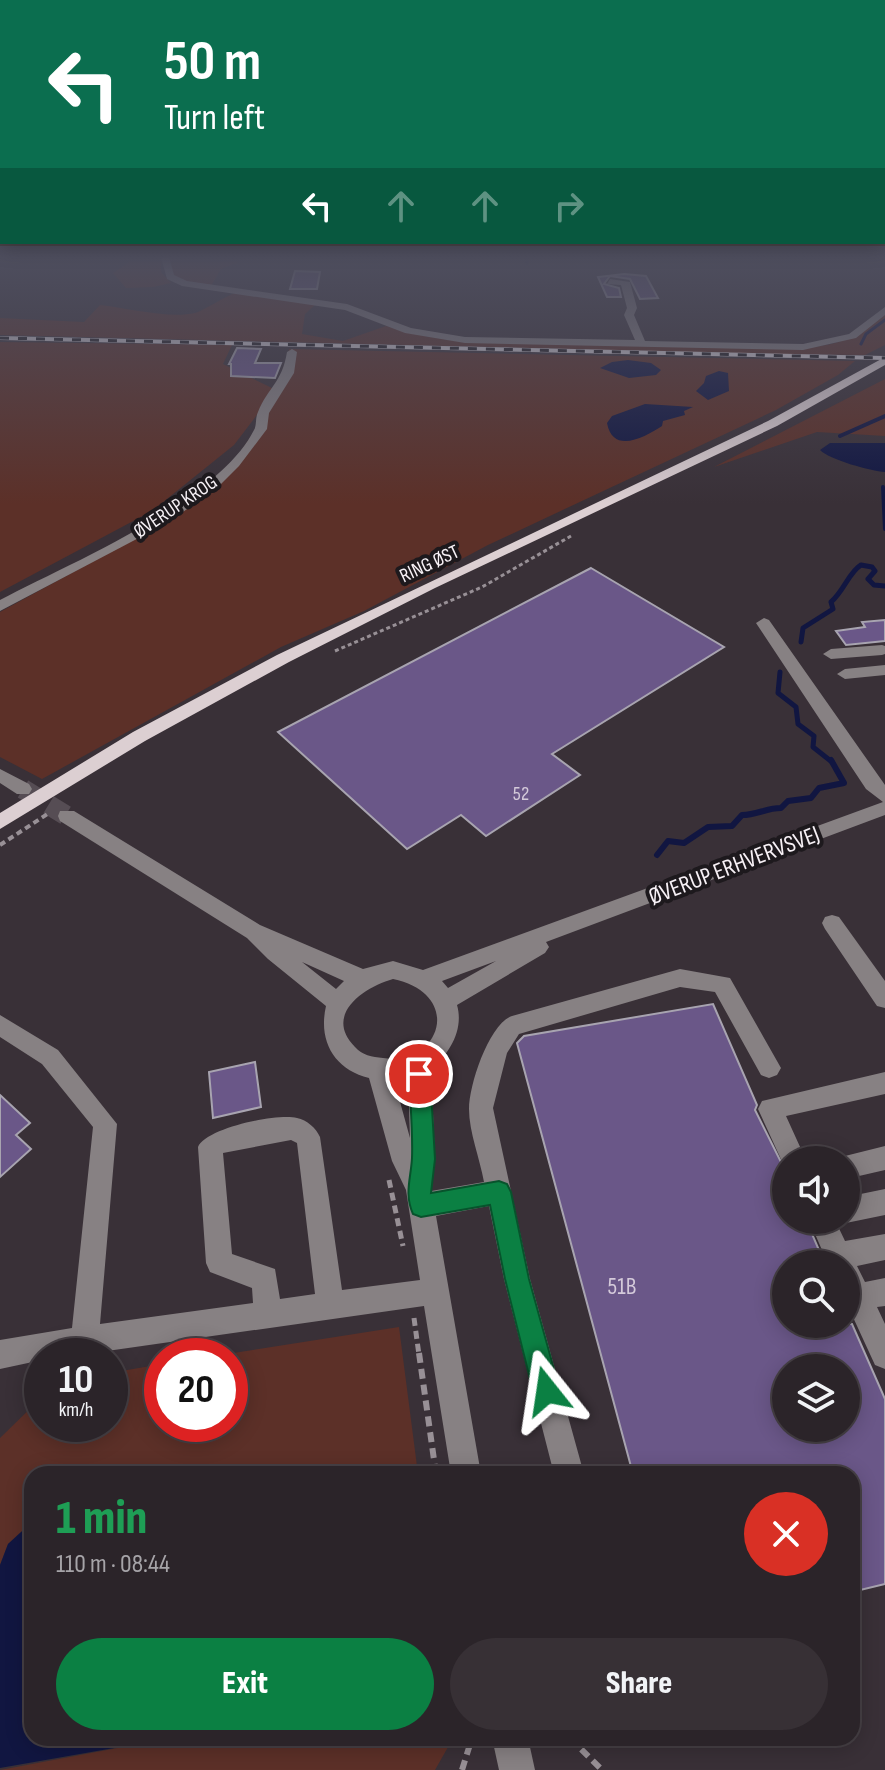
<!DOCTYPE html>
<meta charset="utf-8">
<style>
body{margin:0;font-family:"Sofia Sans Condensed",sans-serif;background:#373035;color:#f1f3f6;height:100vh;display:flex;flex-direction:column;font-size:30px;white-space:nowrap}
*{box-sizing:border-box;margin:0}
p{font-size:26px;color:#a6a4a8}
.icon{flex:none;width:44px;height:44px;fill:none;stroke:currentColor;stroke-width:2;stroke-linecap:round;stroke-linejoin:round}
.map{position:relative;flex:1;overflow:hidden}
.details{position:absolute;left:24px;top:1466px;width:836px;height:280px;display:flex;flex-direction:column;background:#2b2429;border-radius:24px;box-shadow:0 4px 20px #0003,0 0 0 2px #474146}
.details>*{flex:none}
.banner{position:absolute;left:0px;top:0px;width:886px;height:244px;box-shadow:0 4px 20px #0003,0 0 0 2px #474146;background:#0b6e4f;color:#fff;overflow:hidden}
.tools{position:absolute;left:772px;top:1146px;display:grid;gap:16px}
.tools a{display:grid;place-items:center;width:88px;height:88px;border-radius:50%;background:#2b2429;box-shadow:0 4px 20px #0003,0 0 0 2px #474146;font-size:40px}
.speed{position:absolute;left:24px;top:1338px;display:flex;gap:16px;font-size:40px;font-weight:700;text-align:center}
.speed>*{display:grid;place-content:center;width:104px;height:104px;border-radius:50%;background:#2b2429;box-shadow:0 4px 20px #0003,0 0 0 2px #474146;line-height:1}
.speed small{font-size:20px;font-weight:400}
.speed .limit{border:12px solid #d22;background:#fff;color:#111}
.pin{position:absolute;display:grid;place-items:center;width:68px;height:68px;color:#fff;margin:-34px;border:4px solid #fff;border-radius:50%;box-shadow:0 2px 8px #0007}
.me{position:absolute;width:88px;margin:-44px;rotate:345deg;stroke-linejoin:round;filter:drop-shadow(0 0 6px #0008)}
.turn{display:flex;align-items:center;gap:28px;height:168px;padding:0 32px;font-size:36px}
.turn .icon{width:104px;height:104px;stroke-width:2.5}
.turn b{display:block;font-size:56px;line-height:68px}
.lanes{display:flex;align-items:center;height:76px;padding:0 32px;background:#0003;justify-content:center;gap:40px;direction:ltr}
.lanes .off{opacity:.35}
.round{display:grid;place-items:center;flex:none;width:84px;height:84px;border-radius:42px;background:#373035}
.headline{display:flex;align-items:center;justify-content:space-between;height:136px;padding:0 32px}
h1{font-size:48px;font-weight:800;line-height:60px;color:#1e9e55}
.primary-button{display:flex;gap:16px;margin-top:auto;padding:16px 32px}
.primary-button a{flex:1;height:92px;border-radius:48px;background:#0b8043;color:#fff;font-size:32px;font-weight:800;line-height:92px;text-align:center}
.primary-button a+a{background:#373035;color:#f1f3f6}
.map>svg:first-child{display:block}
</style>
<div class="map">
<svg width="885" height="1770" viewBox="0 0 885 1770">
<rect width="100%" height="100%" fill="#393037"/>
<path fill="#5c3028" d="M169 260 241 261 221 269 211 286 188 283 173 275Z
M161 261V272L171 283 153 287 126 288 113 273 129 262Z
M235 293 315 305 305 314 302 334 343 341 386 326 429 337 785 349C833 346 847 345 885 314V345L865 355 773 354 0 335V318L84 322 100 305C127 308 170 319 195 313 203 311 224 297 235 293Z
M0 342 232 345 223 364 276 390 234 445 152 511 0 592Z
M289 349 855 361 838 375 776 410 488 545 364 611 281 647 42 779 0 757V612L149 531 193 505 219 484 286 384Z
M885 379V436L817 432 714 467Z
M399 1327 418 1474H32V1522L8 1544 0 1565V1438L42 1397V1424H110V1373L162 1364V1424H230V1356H214Z
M171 1738H452V1740L435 1770H0Z"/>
<path fill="#111641" d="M628 360 651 363 661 370 656 375 629 378 600 368 612 362Z
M719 371 728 373 729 391 708 400 696 391 704 383 706 376Z
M645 404 693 407 684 411 685 415 663 421 662 426C645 437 613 455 607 423L612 416Z
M830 443H885V472C871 471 830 460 820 450Z
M32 1522V1738H171L0 1768V1565L8 1544Z"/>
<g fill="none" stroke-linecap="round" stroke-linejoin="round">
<path stroke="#111641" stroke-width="3" d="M527 257V263
M861 344 866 334 885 320"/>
<path stroke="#111641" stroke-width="4" d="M840 436 885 416
M883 487 885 529"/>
<path stroke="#111641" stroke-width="5" d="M801 642 803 628 833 609 831 602C844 591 849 572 861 565L872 567 875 571 868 579 874 585 885 586
M780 672 778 693 796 707 798 724 814 736 813 747 832 762"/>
<path stroke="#111641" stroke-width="6" d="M657 855 668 841 684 843 708 827 732 826 742 815C757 815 766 808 781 808L788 801 811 798 819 788 844 783 831 760"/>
</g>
<path fill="#6a5788" stroke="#a8a4b0" stroke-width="2" fill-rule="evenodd" d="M295 271 320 272 317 289H290Z
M624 274 646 276 658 298 640 299 630 279 610 276 604 284 619 288 621 297H607L598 277Z
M237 348 261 349 255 363H281L275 378 231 376V364H229Z
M591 568 724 647 552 754 580 775 486 836 461 815 407 849 278 732Z
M885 620V641L846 645 836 631 865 627 862 622Z
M713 1004 757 1105 755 1110 786 1172V1220H806L825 1264H786V1324H852L885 1399V1584L852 1592V1474H633L517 1043 524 1036ZM786 1368H846V1428H786Z
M255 1062 261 1107 213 1118 209 1072Z
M0 1095 30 1123 16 1135 31 1149 0 1177Z"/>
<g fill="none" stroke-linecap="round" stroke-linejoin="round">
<path stroke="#564d54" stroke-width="20" stroke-dasharray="20 10" stroke-linecap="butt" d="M23 789 67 816"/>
<path stroke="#989096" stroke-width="3" stroke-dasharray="4 3" stroke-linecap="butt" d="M335 651 482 587 571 536"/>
<path stroke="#989096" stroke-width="4" stroke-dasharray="6 4" stroke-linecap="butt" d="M0 845 49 813"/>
<path stroke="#989096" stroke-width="5" stroke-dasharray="8 5" stroke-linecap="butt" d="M389 1180 403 1246
M414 1318 419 1355"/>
<path stroke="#989096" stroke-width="6" stroke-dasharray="10 6" stroke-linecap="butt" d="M419 1353 436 1474
M570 1738 602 1770
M462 1770 472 1738"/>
<path fill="#878183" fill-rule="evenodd" d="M161 257H169L174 275 187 281 347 304 411 328 465 337 635 340 624 315 627 308 621 285 607 284 610 279 630 282 637 308 634 315 645 341 803 344 849 334 885 307V315L856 338 803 350 465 343 405 333 345 310 182 286 167 279Z
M292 349 297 352 294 373 269 413 267 429 239 466 219 486 169 522 0 611V600C70 563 218 502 254 430 257 425 255 418 258 412 268 387 282 383 287 352Z
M764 618 769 620 885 785V815L546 942 549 947 545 953 457 1005C464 1029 450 1054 431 1068L435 1159 431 1191 484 1182C480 1159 469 1132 469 1109 469 1085 489 1024 512 1016L680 969 730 978 781 1068 777 1075 769 1078 761 1075 715 992 680 987 519 1034 507 1053 493 1108 530 1279 584 1474H554L504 1279 489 1206 436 1216 481 1474H451L424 1306 72 1356H42V1360L0 1369V1340L72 1328 93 1127 42 1064 0 1037V1015L58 1050 117 1124 100 1324 253 1303 252 1288 210 1272 206 1263 198 1147C206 1128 277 1113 297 1118 307 1120 316 1128 320 1137L342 1290 420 1280 406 1190 392 1161 369 1078C334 1069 318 1041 326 1006L268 959 247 938 60 821 58 816 60 811H74L260 925 363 969 393 961 423 970 883 802 866 789 756 623ZM496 961 448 988 442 981ZM302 962 344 981 336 989ZM393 979C464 994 441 1066 383 1058 372 1057 362 1055 355 1047 323 1015 364 987 393 979ZM408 1078 410 1138 394 1080ZM291 1140 297 1143 315 1294 280 1299 275 1269 232 1254 223 1153Z
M882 645 885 646V654L882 655 831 659 823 654 831 649Z
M885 665V675L845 679 837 674 845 669Z
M0 769 29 784 32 789 29 794H17L0 783Z
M832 915 839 917 885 981V1008L877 1006 825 929 822 923 825 917Z
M885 1072V1094L786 1116 806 1160H786L785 1168 758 1109 762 1101Z
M885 1146V1170L846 1179V1160L837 1158Z
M885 1189V1215L846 1223 839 1220H846V1197Z
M809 1220H835L845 1241 885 1234V1260L857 1266 865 1282 885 1278V1306L877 1307 885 1324V1369L875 1365 846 1302V1264H828Z
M492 1738H528L535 1770H499Z"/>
<path fill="#dccfd2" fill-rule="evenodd" d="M885 357V365L777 426 435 588 289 662 145 741 0 829V813L133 732 277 655 768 421Z"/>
<defs>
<path id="rail" d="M0 338 885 358"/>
</defs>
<use href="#rail" stroke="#e1dbe0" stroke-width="4"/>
<use href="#rail" stroke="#1d191d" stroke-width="3" stroke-dasharray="9" stroke-linecap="butt"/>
</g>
<linearGradient id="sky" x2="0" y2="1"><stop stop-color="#1f1a1e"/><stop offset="0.51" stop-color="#4e4e5e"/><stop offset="1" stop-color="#4e4e5e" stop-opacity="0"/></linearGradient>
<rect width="885" height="504" fill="url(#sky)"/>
<path fill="#0b8043" stroke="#07532c" stroke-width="2" d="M419 1065 427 1067 430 1074 435 1159 431 1193 499 1181 507 1184 511 1192 529 1279 560 1391 556 1400 547 1404 537 1400 533 1391 505 1279 490 1205 421 1217 413 1214C404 1194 411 1178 412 1158 413 1130 410 1102 409 1074L412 1067Z"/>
<g text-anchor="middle" stroke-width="8" stroke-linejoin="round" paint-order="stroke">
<g font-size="20" fill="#f7f1f6" stroke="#1d191d">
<text transform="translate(175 506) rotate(-34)" y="7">ØVERUP KROG</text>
<text transform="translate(429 563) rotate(-25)" y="7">RING ØST</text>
</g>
<g font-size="20" fill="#d4cada">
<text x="521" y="800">52</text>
</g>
<g font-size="24" fill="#f7f1f6" stroke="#1d191d">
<text transform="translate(734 865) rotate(-21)" y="8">ØVERUP ERHVERVSVEJ</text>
</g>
<g font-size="24" fill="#d4cada">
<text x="622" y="1294">51B</text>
</g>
</g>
</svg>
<div class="tools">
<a><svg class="icon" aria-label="sound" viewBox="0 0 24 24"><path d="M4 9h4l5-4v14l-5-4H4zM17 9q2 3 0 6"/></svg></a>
<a><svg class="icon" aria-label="search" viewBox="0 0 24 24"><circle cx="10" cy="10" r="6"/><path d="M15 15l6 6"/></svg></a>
<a><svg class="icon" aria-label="layers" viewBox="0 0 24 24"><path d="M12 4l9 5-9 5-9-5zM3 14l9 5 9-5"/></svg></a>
</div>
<div class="speed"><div>10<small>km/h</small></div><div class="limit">20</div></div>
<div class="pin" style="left:419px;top:1074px;background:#d93025"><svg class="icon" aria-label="arrive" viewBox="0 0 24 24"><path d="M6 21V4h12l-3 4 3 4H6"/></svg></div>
<svg class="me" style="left:547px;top:1391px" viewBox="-20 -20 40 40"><path d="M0-17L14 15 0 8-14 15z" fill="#0b8043" stroke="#fff" stroke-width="4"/></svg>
<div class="banner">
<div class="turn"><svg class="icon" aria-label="left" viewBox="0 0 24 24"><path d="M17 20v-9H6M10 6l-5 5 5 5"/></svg><div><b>50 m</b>Turn left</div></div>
<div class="lanes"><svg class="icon" aria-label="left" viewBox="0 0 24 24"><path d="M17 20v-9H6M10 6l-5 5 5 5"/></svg><svg class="icon off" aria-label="ahead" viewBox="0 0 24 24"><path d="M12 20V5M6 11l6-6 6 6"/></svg><svg class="icon off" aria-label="ahead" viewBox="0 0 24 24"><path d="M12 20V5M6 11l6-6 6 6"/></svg><svg class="icon off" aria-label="right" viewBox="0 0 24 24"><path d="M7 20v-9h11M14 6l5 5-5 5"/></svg></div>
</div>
<section class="details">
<div class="headline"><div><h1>1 min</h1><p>110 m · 08:44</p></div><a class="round" style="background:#d93025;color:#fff"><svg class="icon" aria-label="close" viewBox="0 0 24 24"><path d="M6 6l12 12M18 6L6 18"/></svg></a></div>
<div class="primary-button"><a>Exit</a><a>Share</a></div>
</section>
</div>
